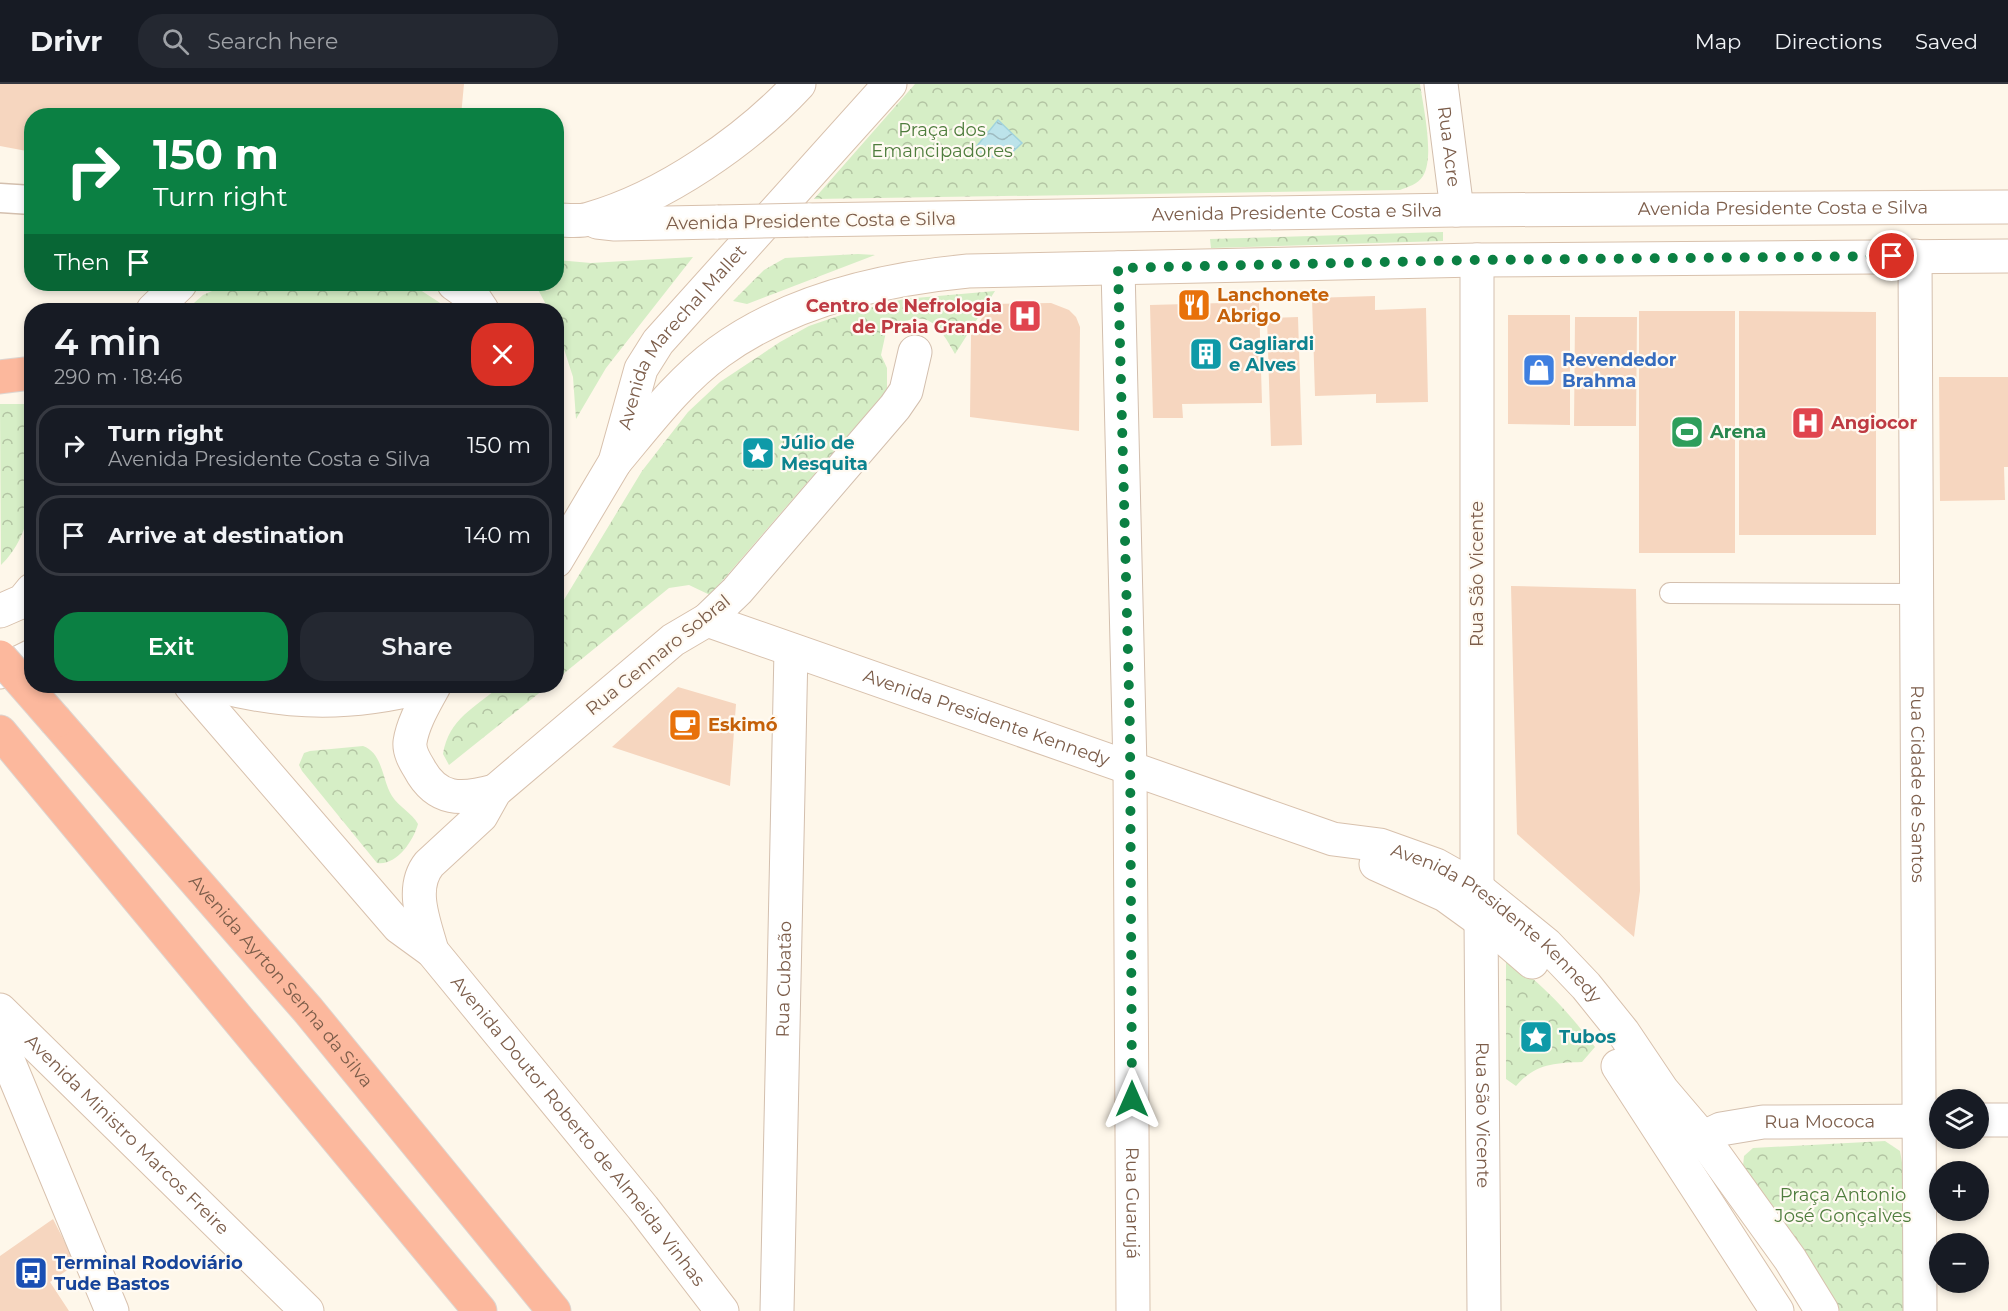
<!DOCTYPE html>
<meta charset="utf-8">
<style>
body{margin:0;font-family:Montserrat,sans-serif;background:#242831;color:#f1f3f6;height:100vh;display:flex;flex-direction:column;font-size:22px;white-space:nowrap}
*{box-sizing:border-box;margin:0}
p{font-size:20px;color:#9ea1a6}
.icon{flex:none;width:33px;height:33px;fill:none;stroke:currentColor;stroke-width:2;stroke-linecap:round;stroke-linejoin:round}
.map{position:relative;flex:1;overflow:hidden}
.panel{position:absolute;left:24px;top:219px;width:540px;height:390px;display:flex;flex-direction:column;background:#171b24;border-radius:24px;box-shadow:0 3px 9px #0003}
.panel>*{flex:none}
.hud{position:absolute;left:24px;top:24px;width:540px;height:183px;border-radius:24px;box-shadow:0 3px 9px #0003;background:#0b8043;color:#fff;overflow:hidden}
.controls{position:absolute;left:1929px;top:1005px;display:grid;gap:12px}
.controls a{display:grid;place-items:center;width:60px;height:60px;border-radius:50%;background:#171b24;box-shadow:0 3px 9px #0003;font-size:30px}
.pin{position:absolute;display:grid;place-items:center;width:51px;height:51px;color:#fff;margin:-26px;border:3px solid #fff;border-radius:50%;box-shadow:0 2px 6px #0007}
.me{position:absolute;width:66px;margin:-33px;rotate:0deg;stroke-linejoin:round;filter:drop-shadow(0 0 4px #0008)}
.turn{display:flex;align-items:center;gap:21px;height:126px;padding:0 30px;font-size:27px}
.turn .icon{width:78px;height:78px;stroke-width:2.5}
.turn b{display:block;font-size:42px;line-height:51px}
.then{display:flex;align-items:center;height:57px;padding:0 30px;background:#0003;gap:12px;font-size:22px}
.round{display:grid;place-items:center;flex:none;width:63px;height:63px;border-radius:24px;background:#242831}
.summary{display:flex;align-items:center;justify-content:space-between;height:102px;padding:0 30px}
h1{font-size:36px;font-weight:600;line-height:45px}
.action{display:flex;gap:12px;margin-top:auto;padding:12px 30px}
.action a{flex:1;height:69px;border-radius:24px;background:#0b8043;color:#fff;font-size:24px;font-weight:600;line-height:69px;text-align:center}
.action a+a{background:#242831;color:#f1f3f6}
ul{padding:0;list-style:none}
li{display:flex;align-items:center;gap:18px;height:81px;margin:0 12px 9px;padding:0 18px;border:3px solid #363941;border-radius:24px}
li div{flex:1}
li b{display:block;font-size:22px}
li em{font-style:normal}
header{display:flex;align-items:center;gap:36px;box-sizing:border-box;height:84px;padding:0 30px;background:#171b24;border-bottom:2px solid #363941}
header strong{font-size:28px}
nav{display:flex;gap:33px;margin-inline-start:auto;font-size:21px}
.search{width:420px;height:54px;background:#242831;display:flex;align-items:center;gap:15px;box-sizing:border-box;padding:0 21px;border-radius:24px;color:#9ea1a6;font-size:22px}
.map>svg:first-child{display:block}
</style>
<header>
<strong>Drivr</strong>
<div class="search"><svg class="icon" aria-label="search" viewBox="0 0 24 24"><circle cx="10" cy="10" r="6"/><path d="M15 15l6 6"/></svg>Search here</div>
<nav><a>Map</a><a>Directions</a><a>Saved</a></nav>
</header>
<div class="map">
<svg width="2008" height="1227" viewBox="0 0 2008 1227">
<defs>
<pattern id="park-crowns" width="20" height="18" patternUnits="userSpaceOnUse" patternTransform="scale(1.5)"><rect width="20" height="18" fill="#d6eec6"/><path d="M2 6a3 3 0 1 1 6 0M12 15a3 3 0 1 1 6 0" fill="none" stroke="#b3c4a3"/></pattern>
<pattern id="water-waves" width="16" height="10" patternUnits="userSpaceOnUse" patternTransform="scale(1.5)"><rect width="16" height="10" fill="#bce3ea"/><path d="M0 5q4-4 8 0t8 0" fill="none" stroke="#9ebbc0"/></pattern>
</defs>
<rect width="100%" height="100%" fill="#fef7ea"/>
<path fill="url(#park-crowns)" d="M915 0H1420C1423 22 1435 73 1423 92 1418 100 1408 103 1400 106L814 115Z
M1443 148V157L1211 164 1210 155Z
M858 170 875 171 747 220 733 217 764 186 785 174Z
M693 173 606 284 576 335 573 293 557 243 556 226H549L535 200H556L557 176 591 179Z
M228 200H411L451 226H186L203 211Z
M995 207 955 270C935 234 924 223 886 248L881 271 887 284V306L710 511 689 501 669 504 557 595 556 529 642 387 688 328 720 298 780 258 809 242 841 231 904 215Z
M0 320H32C32 372 43 441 1 481Z
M500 602H548L449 681 443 670C449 634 475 624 500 602Z
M363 662C383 669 382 696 392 712 399 723 412 729 418 740 413 758 396 782 377 779L302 687 299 681 304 669 310 667Z
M1506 875C1542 898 1569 929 1595 963L1582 978C1554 979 1535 980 1516 1002L1506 995Z
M1885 1057 1900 1067 1904 1090V1227H1840L1748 1092 1743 1082 1744 1072 1753 1064Z"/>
<path fill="url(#water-waves)" stroke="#a1d3dd" stroke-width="1.5" d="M998 36 1022 59 1007 73H968Z"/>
<path fill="#f6d6bf" d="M0 0H464L461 32H32V68L0 62Z
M1375 212V226L1426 224 1428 318 1376 319V310L1315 312 1312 214Z
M1259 218 1262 319 1182 320 1183 334H1153L1150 221Z
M1051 219 1069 226 1076 233 1080 243 1079 347 970 333 971 251 991 220Z
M1639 227H1735V469H1639Z
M1739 227 1876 228V451H1739Z
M1508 231H1570V341L1508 340Z
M1298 233 1302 361 1271 362 1267 234Z
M1575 233H1637L1636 342H1574Z
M1939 293H2008V383H2004L2005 416 1940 417Z
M1511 502 1636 505 1640 807 1634 853 1517 750Z
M678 603 736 620 730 702 612 663Z
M53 1135 76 1180 50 1198 69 1227H0V1172Z"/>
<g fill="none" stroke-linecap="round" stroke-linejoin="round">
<defs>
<path id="service" d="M1670 509 1917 510"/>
<path id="pedestrian" d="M0 114 32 116"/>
<g id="minor">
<path id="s1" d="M1441 0 1457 126"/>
<path id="s2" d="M1915 172 1920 1227"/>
<path d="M707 536 737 507 895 323 906 307 915 268"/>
<path d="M1477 804V176"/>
<path id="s3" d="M1481 836 1484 1227"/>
<path d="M1978 1036H2008"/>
<path id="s4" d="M1677 1066 1721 1045 1763 1038 1940 1037"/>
<path id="s5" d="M777 1227 791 566"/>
</g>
<path id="tertiary" d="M1118 184 1130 684"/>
<g id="secondary">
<path d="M556 136C567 136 579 138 589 135 664 114 747 56 799 0"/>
<path id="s6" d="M808 136 1457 126 2008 123"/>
<path d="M597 138 615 140 718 138"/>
<path d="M454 200 474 214 482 226"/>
<path d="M153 226 180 200"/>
<path d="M615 378C647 340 678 298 719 268 789 217 883 195 968 187L1477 176 2008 172"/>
<path id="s7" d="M556 477 615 378 641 285 658 258 890 0"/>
<path d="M0 527 23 517 32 506"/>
<path d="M0 588 32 572"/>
<path id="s8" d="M191 602 399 843 432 867 643 1124 722 1227"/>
<path d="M218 602C293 621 352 621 427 602"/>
<path d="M434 602C425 619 413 638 410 658 409 667 414 676 419 684 437 718 462 716 495 707"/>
<path id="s9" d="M1130 684 1133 1227"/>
<path d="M1376 780 1445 811 1503 853 1532 878"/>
<path id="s10" d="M432 867C425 840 409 805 429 780L481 732 495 707 673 556 707 536 1333 755 1380 761 1436 781 1477 804 1546 860 1586 902 1623 948 1662 1006 1702 1053 1790 1175 1822 1227"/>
<path id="s11" d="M0 926 307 1227"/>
<path d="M0 957 112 1227"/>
<path d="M1618 982 1777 1227"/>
</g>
<g id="motorway">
<path d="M0 293 32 289"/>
<path id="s12" d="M56 637 308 926 554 1227"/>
<path d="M0 648 480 1227"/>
</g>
</defs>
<use href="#service" stroke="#d3bfae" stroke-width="22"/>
<use href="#pedestrian" stroke="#d3bfae" stroke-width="31"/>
<use href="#minor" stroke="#d3bfae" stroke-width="35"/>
<use href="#tertiary" stroke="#d3bfae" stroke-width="35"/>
<use href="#secondary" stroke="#d8c1ad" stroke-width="35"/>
<use href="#motorway" stroke="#ddd5d0" stroke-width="35"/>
<use href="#service" stroke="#fff" stroke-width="20"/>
<use href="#pedestrian" stroke="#fff" stroke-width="28"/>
<use href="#minor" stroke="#fff" stroke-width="33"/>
<use href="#tertiary" stroke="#fff" stroke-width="33"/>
<use href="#secondary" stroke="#fff" stroke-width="33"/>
<use href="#motorway" stroke="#fcb89d" stroke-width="33"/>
<defs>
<path id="secondary-bridge" d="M718 138 808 136"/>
<path id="motorway-bridge" d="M0 573 56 637"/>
</defs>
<use href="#secondary-bridge" stroke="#d8c1ad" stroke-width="35" stroke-linecap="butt"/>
<use href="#motorway-bridge" stroke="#ddd5d0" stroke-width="35" stroke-linecap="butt"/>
<use href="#secondary-bridge" stroke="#fff" stroke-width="33"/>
<use href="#motorway-bridge" stroke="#fcb89d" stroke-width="33"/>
</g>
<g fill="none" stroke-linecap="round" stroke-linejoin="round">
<path stroke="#0b8043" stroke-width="10" stroke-dasharray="0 18" d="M1132 1015 1130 648 1118 184 1477 176 1892 172"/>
</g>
<defs>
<symbol id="restaurant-square" viewBox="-11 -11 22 22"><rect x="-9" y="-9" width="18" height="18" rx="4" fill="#e8710a" stroke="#fffaf2"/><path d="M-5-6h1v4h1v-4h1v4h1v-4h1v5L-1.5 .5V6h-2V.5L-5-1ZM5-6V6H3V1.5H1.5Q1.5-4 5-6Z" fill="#fff"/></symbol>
<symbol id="hospital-square" viewBox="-11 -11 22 22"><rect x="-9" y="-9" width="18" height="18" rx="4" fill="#e0444e" stroke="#fffaf2"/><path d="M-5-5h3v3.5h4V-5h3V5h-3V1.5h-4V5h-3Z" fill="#fff"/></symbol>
<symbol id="building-square" viewBox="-11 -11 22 22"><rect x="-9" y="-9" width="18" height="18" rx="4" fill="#0f9aa8" stroke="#fffaf2"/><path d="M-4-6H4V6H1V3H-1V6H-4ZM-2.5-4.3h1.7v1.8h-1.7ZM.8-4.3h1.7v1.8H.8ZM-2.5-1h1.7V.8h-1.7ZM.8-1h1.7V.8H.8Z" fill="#fff"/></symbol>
<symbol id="shop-square" viewBox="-11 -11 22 22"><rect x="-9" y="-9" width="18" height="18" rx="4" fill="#3f7fe0" stroke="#fffaf2"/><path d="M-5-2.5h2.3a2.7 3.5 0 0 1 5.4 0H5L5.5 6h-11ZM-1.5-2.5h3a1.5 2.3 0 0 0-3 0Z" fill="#fff"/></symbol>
<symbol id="stadium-square" viewBox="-11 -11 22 22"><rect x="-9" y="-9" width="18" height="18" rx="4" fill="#2e9e5b" stroke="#fffaf2"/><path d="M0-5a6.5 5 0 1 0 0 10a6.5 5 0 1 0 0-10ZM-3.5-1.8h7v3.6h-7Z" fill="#fff"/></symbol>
<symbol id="sight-square" viewBox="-11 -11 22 22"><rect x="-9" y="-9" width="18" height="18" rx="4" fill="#0f9aa8" stroke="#fffaf2"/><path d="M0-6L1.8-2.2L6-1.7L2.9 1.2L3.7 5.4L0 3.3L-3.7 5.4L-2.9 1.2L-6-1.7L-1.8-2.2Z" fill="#fff"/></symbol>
<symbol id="cafe-square" viewBox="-11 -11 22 22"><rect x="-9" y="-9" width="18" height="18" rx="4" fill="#e8710a" stroke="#fffaf2"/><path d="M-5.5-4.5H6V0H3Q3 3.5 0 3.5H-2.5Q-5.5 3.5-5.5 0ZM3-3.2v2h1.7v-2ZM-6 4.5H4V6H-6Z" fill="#fff"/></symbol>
<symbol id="bus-square" viewBox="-11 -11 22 22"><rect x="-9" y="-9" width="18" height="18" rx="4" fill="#1a4fb4" stroke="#fffaf2"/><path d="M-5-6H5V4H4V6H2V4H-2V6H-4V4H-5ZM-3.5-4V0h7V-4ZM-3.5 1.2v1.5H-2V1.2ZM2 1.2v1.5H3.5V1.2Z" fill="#fff"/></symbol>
</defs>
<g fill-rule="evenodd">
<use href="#restaurant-square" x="1175" y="202" width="38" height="38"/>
<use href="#hospital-square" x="1006" y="213" width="38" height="38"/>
<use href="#building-square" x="1187" y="251" width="38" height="38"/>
<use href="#shop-square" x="1520" y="267" width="38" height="38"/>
<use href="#hospital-square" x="1789" y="320" width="38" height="38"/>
<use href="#stadium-square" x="1668" y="329" width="38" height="38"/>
<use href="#sight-square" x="739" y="350" width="38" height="38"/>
<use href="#cafe-square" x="666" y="622" width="38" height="38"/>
<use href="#sight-square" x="1517" y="934" width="38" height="38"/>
<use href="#bus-square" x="12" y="1170" width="38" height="38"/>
</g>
<g text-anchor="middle" stroke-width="4.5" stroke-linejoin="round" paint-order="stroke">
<g font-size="18" fill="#4f7d3d" stroke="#fffaf2">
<text x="942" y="52">Praça dos<tspan x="942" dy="21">Emancipadores</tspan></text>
<text x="1843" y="1117">Praça Antonio<tspan x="1843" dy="21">José Gonçalves</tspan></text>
</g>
<g font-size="18" fill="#7c5d4a" stroke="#fffaf2">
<text dy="6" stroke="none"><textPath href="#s1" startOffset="63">Rua Acre</textPath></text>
<text dy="6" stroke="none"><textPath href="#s6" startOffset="975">Avenida Presidente Costa e Silva</textPath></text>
<text dy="6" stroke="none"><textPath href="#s6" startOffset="489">Avenida Presidente Costa e Silva</textPath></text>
<text transform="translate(811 137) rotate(-1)" y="6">Avenida Presidente Costa e Silva</text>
<text dy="6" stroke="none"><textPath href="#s7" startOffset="260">Avenida Marechal Mallet</textPath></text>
<text transform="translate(1477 490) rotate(-90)" y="6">Rua São Vicente</text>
<text transform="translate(658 571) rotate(-39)" y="6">Rua Gennaro Sobral</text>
<text dy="6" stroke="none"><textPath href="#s10" startOffset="759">Avenida Presidente Kennedy</textPath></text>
<text dy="6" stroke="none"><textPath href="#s2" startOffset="528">Rua Cidade de Santos</textPath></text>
<text dy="6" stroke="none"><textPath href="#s10" startOffset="1316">Avenida Presidente Kennedy</textPath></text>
<text dy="6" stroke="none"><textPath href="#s5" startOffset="332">Rua Cubatão</textPath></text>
<text dy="6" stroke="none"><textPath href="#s12" startOffset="344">Avenida Ayrton Senna da Silva</textPath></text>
<text dy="6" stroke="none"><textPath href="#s3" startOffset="195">Rua São Vicente</textPath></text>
<text dy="6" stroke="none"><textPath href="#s4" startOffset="148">Rua Mococa</textPath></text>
<text dy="6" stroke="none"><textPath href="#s8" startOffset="591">Avenida Doutor Roberto de Almeida Vinhas</textPath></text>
<text dy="6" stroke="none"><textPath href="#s11" startOffset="178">Avenida Ministro Marcos Freire</textPath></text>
<text dy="6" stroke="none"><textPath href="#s9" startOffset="435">Rua Guarujá</textPath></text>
</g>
<g font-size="18" font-weight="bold" fill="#c56008" stroke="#fffaf2" text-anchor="start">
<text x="1217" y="217">Lanchonete<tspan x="1217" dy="21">Abrigo</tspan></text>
<text x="708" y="647">Eskimó</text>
</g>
<g font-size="18" font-weight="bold" fill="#be3a42" stroke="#fffaf2" text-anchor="end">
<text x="1002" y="228">Centro de Nefrologia<tspan x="1002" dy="21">de Praia Grande</tspan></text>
<text x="1831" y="345" text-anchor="start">Angiocor</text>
</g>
<g font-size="18" font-weight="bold" fill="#0d838f" stroke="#fffaf2" text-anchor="start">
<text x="1229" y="266">Gagliardi<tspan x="1229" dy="21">e Alves</tspan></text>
<text x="781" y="365">Júlio de<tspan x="781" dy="21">Mesquita</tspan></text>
<text x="1559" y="959">Tubos</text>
</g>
<g font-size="18" font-weight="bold" fill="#366cbe" stroke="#fffaf2" text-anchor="start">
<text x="1562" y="282">Revendedor<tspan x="1562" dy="21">Brahma</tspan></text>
</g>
<g font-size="18" font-weight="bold" fill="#27864d" stroke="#fffaf2" text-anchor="start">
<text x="1710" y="354">Arena</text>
</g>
<g font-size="18" font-weight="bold" fill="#164399" stroke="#fffaf2" text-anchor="start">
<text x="54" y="1185">Terminal Rodoviário<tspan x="54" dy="21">Tude Bastos</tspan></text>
</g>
</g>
</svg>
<div class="controls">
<a><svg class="icon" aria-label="layers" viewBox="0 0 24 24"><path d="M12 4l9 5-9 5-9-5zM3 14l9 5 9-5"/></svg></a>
<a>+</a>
<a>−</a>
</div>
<div class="pin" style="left:1892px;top:172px;background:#d93025"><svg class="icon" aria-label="arrive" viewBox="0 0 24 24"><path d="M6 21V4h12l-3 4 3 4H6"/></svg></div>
<svg class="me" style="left:1132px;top:1015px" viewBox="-20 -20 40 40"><path d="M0-17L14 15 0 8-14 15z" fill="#0b8043" stroke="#fff" stroke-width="4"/></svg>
<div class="hud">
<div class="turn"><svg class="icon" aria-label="right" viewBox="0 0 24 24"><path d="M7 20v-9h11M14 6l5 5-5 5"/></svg><div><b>150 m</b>Turn right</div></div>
<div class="then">Then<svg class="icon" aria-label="arrive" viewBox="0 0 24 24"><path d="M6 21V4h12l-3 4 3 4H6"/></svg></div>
</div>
<section class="panel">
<div class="summary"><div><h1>4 min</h1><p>290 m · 18:46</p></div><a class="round" style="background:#d93025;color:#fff"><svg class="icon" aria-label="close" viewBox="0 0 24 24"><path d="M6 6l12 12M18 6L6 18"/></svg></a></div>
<ul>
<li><svg class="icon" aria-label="right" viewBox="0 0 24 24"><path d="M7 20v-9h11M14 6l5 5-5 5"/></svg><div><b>Turn right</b><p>Avenida Presidente Costa e Silva</p></div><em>150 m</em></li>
<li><svg class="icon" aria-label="arrive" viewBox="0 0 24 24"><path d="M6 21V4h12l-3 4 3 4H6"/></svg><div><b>Arrive at destination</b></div><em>140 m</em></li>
</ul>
<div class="action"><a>Exit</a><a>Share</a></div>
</section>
</div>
